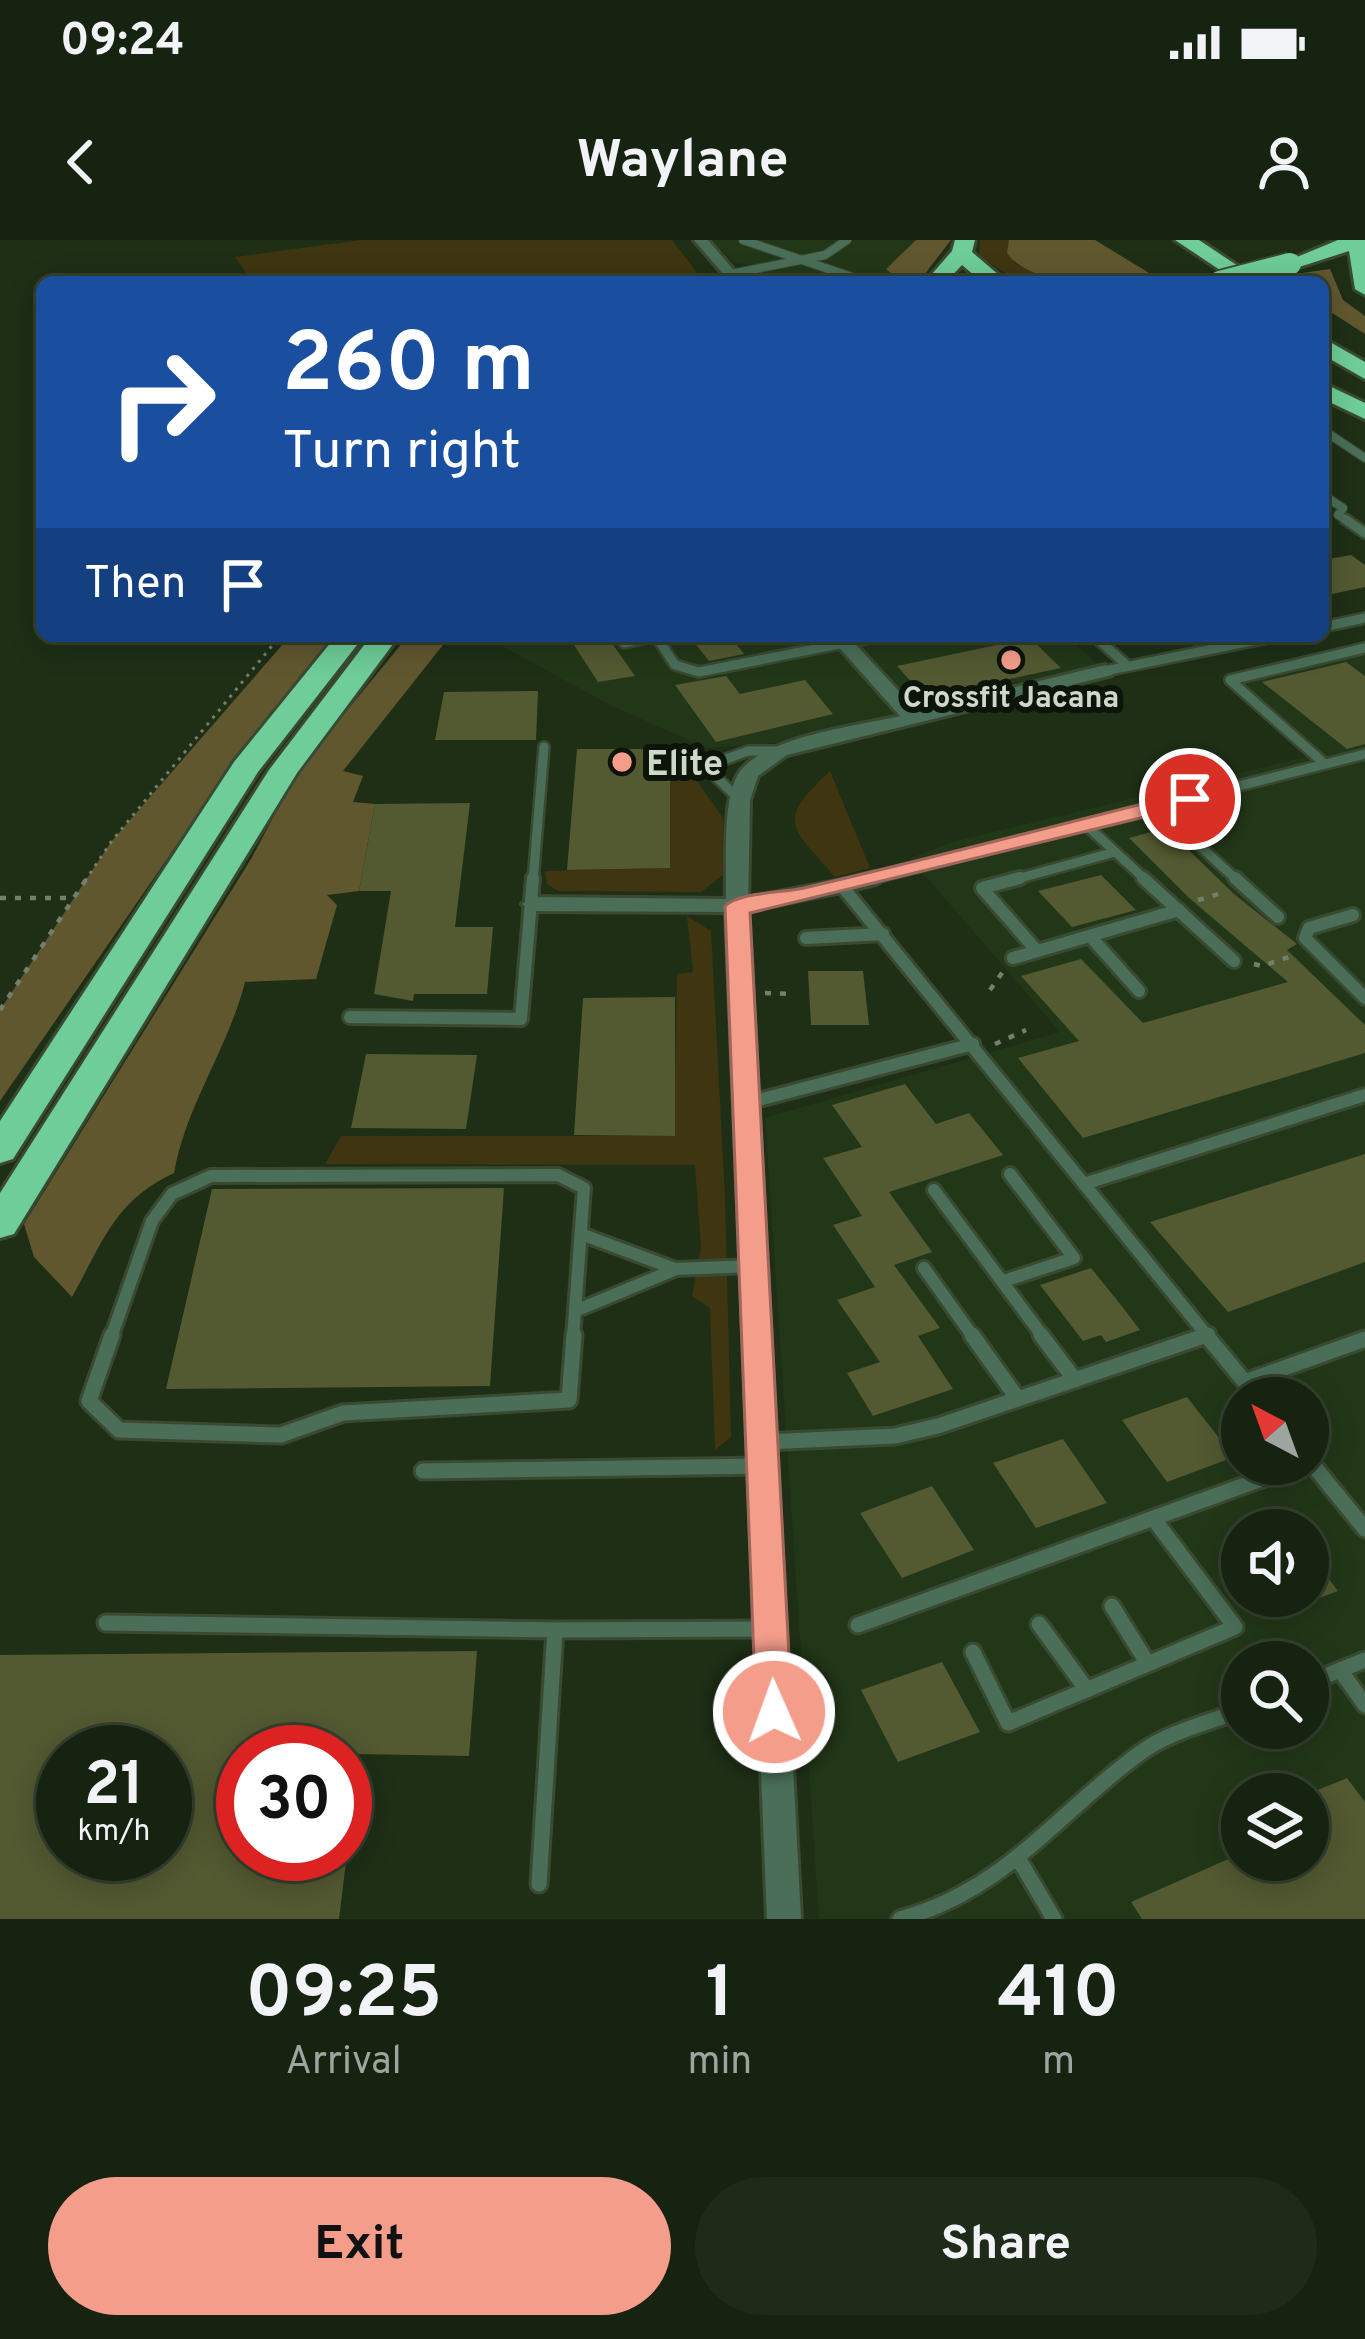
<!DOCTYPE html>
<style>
body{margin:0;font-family:Overpass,sans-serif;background:#1f2b19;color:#f1f3f6;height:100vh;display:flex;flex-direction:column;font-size:45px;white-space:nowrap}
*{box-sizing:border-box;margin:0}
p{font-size:39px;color:#9ea49f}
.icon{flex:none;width:66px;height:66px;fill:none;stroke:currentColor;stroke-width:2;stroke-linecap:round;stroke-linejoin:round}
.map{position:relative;height:1679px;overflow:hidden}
.drawer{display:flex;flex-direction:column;background:#162310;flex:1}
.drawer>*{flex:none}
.guide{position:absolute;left:36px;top:36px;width:1293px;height:366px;border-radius:18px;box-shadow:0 6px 30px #0003,0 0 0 3px #354030;background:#1a4fa0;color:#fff;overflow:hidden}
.needle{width:78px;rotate:319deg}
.controls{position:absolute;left:1221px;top:1137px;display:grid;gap:24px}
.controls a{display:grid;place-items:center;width:108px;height:108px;border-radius:50%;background:#162310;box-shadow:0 6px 30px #0003,0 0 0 3px #354030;font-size:60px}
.speed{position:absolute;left:36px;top:1485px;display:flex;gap:24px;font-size:60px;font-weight:700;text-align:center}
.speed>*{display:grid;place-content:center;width:156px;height:156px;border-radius:50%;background:#162310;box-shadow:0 6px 30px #0003,0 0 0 3px #354030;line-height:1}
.speed small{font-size:30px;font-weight:400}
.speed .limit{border:18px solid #d22;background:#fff;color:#111}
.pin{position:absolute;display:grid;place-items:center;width:102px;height:102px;color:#fff;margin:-51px;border:6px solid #fff;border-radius:50%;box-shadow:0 3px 12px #0007}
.me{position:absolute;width:132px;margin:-66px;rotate:358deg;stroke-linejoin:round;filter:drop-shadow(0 0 9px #0008)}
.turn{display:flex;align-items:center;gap:42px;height:252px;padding:0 48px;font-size:54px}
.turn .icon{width:156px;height:156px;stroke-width:2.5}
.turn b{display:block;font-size:84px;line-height:102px}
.then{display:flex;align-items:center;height:114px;padding:0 48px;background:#0003;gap:24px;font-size:45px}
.eta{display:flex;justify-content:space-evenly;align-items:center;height:204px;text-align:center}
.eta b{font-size:72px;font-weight:700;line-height:84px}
.primary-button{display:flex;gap:24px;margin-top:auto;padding:24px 48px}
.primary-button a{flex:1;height:138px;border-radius:72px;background:#f49d8b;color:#111;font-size:48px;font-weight:700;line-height:138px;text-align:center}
.primary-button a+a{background:#1f2b19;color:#f1f3f6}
.status{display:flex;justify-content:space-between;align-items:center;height:84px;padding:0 60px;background:#162310;direction:ltr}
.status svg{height:33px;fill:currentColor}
header{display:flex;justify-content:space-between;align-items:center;height:156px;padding:0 48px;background:#162310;font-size:54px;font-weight:700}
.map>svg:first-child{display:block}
</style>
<div class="status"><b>09:24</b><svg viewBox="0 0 49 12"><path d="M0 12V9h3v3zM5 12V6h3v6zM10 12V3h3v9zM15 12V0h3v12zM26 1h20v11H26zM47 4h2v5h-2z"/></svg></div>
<header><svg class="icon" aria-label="back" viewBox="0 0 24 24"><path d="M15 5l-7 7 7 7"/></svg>Waylane<svg class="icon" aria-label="person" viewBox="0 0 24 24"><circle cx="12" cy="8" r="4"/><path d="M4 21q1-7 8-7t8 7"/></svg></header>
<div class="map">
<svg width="1365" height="1679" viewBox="0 0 1365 1679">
<rect width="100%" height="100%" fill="#1e2f16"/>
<path fill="#223718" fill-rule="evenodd" d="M712 0H916L887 28 899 40 894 42H764L760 40 765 33 757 25 734 23Z
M484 396H1066L1105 431 815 500 707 508 612 466Z
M1365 401V1679H819L765 878 1060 792 910 618 960 600 1310 516 1219 435ZM1242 1158H1308V1224H1242ZM1242 1290H1308V1356H1242ZM1242 1422H1308V1488H1242ZM1242 1554H1308V1620H1242Z"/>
<path fill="#3f3611" d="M361 0H672L704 42H253L235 17Z
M980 0H1009L1015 24 1067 42H1020L979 16Z
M679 507 693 517 690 531 723 578V635L701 652 558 651 547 644 545 631 669 628 670 509Z
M830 531 870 628 835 637C793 587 773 584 830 531Z
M687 676 711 691 725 957 731 1197 715 1210 710 1068 692 1056 701 1008 695 925 325 924 341 896H674L677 734 693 732Z"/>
<path fill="#61572f" d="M916 0H951L921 39 894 42 898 39 886 29Z
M1095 0 1164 42C1122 43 1033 51 1007 13L1009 0Z
M1330 29 1343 60 1365 76V94L1326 69 1323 42H1289V35Z
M290 396H335L245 506 0 861V770L111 602Z
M408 396H450L343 531 363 536 353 562 375 564 359 651 327 655 337 665 316 739 245 742C228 809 186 865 174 933 114 961 103 1002 72 1057L34 1017 24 984 251 619 299 529Z"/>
<path fill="#535931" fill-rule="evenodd" d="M1351 315 1365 325V347L1323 356V320Z
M607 396 635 436 598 442 572 402Z
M689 396H730L744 414 709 421Z
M1030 398 1061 428 925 457 897 426Z
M1346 422 1365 436V504L1347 509 1262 442Z
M726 436 740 454 805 440 833 474 716 502 675 445Z
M538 451 536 500H435L444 452Z
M577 509H670V628L567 630Z
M470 563 455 687H493L487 754H414L413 761 374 754 391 651H359L375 564Z
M1166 588 1234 654 1297 704 1287 710 1365 785V813L1083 898 1018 818 1079 801 1021 736 1081 719 1143 783 1288 742 1188 657 1129 598Z
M1101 635 1136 670 1072 687 1038 651Z
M808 731H863L869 785H811Z
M675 757V896L574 895 583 758Z
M366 814 477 815 466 889 351 888Z
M905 844 936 884 969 873 1003 915 889 952 932 1012 894 1025 940 1088 918 1096 953 1149 873 1176 847 1133 880 1122 837 1060 875 1047 833 985 862 976 823 918 862 907 832 865Z
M1365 914V1022L1228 1072 1150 982Z
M504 948 490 1146 166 1149 212 949Z
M1091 1028 1117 1060 1140 1090 1106 1102 1101 1095 1083 1101 1040 1045Z
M1187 1157 1234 1217 1167 1242 1122 1180Z
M1063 1199 1107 1263 1036 1288 993 1223Z
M932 1246 974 1310 902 1338 860 1273Z
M1308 1311 1338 1351 1308 1362Z
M477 1411 469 1516 243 1512V1614H347L339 1679H0V1415ZM63 1512H165V1614H63Z
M942 1422 980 1492 898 1522 861 1450Z
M1347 1538 1365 1562V1679H1142L1131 1662 1242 1613V1620H1308V1554Z"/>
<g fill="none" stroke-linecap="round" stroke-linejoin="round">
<defs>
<path id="lane-far3" d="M743 0 852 37
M731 34 825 15 847 0
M1323 190 1365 218
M1323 255 1343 268 1338 275 1349 282"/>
<path id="lane-far2" d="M1345 279 1365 293
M1323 387 1365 378
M656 396 675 425 699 432 880 396
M1094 396 1128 426
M624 403 656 396
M1105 431 1277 396
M1325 524 1230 440 1365 408
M740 560 713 534 718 522 748 511H780
M1157 567 1238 641
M1085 584 1147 641
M533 641 544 507
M863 641 1365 514
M1009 641 1115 612"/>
<path id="lane-far1" d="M875 638 842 646 1209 1098
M1020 638 982 648 1037 711
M1143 638 1234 721
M1235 638 1278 677
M737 666 842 646
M1353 675 1309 688 1305 698 1365 758
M1090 696 1139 751
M806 698 883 694
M1013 718 1179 670
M350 777 521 779 533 638
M747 863 973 804
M1087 943 1365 855
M934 950 1044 1098
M581 994 675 1029 753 1026
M924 1028 974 1098
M1004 1041 1074 1018 1010 934
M575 1071 674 1030
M111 1098 152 981 172 954 211 936 558 935 584 948 573 1098
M1198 1098 1209 1094"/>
<path id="lane" d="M112 1095 89 1161 119 1190 281 1195 343 1173 569 1160 574 1095
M972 1095 1018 1159
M1041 1095 1075 1140
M1206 1095 1258 1158
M1245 1142 1365 1099
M765 1202 895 1196 938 1186 1207 1095
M1308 1219 1365 1289
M423 1231 762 1226
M1112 1366 1148 1424
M106 1383 555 1390
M1039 1384 1087 1450
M858 1385 1303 1224
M973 1412 1008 1483 1235 1387 1153 1278
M1340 1430 1365 1465
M1308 1443 1365 1420
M1018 1618 1054 1679
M539 1644 555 1390 769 1389
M900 1679C1006 1650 1056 1574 1140 1513 1170 1491 1208 1483 1242 1470"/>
<path id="street" d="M694 0H708L744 42H730Z
M829 396H848L917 471 1105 425 1114 431 1112 435 787 515 758 536 750 560 748 666 801 1679H767L726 672 533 671 522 664 533 657 726 659C727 628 721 554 741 530 769 496 858 486 900 476Z"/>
<path id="highway" d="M955 0H975L972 12 1007 42H982L962 25 946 42H925L952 11Z
M1175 0H1199L1262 42H1238Z
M1338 0H1365V55L1355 49 1349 11 1290 30 1280 24Z
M1323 98 1365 122V139L1323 115Z
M1323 143 1365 163V179L1323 159Z
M336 396H364L258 532 13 919 0 923V881L234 522Z
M371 396H399L297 533 14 994 0 998V953L269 530Z"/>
</defs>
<use href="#lane-far3" stroke="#3a4a32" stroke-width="10"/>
<use href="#lane-far2" stroke="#3a4a32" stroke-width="14"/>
<use href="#lane-far1" stroke="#3a4a32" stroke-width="18"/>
<use href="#lane" stroke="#3a4a32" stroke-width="21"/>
<use href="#street" stroke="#3a4a32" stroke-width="6"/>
<use href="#highway" stroke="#3a4a32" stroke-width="6"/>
<path stroke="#73816c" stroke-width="3" stroke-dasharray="3 6" stroke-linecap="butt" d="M85 641 111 602 280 396"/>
<path stroke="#73816c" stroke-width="4.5" stroke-dasharray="6 9" stroke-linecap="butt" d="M0 658H71
M1198 660 1222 653
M1254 724 1262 726 1295 715
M990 750 1004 730
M765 753 793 754
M0 770 87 638
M995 804 1026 790"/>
<use href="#lane-far3" stroke="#4a6e58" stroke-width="8"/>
<use href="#lane-far2" stroke="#4a6e58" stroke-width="9"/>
<use href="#lane-far1" stroke="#4a6e58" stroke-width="12"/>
<use href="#lane" stroke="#4a6e58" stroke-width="15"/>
<use href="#street" fill="#4a6e58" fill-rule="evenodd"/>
<use href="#highway" fill="#6ecd98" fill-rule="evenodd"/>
<defs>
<path id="highway-bridge" d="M1220 42 1290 24"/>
</defs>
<use href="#highway-bridge" stroke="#3a4a32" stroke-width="26" stroke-linecap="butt"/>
<use href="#highway-bridge" stroke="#6ecd98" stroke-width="22"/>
</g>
<path fill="#f49d8b" stroke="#9f665a" stroke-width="3" d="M1190 552 1198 554V564L750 673 792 1472 787 1483 774 1488 761 1483 756 1472 725 666C740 652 782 653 804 648 933 618 1061 584 1190 552Z"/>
<g fill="#f49d8b" stroke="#0d140a" stroke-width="4.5">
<circle cx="1011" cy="420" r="12"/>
<circle cx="622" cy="522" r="12"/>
</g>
<g text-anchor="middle" stroke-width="12" stroke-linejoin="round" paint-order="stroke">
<g font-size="30" font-weight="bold" fill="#cdd8c8" stroke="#0d140a">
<text x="1011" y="467">Crossfit Jacana</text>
</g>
<g font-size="36" font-weight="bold" fill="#cdd8c8" stroke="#0d140a" text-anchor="start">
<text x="646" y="535">Elite</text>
</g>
</g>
</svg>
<div class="controls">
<a><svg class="needle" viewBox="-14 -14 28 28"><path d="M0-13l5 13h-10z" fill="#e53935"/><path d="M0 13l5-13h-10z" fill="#9ea49f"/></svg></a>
<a><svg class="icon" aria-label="sound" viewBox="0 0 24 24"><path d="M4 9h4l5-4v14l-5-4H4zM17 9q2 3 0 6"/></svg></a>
<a><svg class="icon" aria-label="search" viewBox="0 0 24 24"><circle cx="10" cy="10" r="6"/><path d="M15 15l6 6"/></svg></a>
<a><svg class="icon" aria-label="layers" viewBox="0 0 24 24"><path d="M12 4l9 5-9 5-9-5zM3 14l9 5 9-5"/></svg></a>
</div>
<div class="speed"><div>21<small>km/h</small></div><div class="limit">30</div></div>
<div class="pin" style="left:1190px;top:559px;background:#d93025"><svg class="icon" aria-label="arrive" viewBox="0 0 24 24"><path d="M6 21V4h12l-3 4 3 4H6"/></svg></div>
<svg class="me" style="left:774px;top:1472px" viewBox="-20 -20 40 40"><circle r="17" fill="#f49d8b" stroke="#fff" stroke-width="3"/><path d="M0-11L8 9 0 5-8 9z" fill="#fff"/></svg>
<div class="guide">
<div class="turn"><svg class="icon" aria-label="right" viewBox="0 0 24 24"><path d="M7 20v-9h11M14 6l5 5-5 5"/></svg><div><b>260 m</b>Turn right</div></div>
<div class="then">Then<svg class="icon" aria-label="arrive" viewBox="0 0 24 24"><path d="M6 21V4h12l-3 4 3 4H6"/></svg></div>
</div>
</div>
<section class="drawer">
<div class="eta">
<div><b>09:25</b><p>Arrival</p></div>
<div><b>1</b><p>min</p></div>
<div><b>410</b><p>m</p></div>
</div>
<div class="primary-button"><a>Exit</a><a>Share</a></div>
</section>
